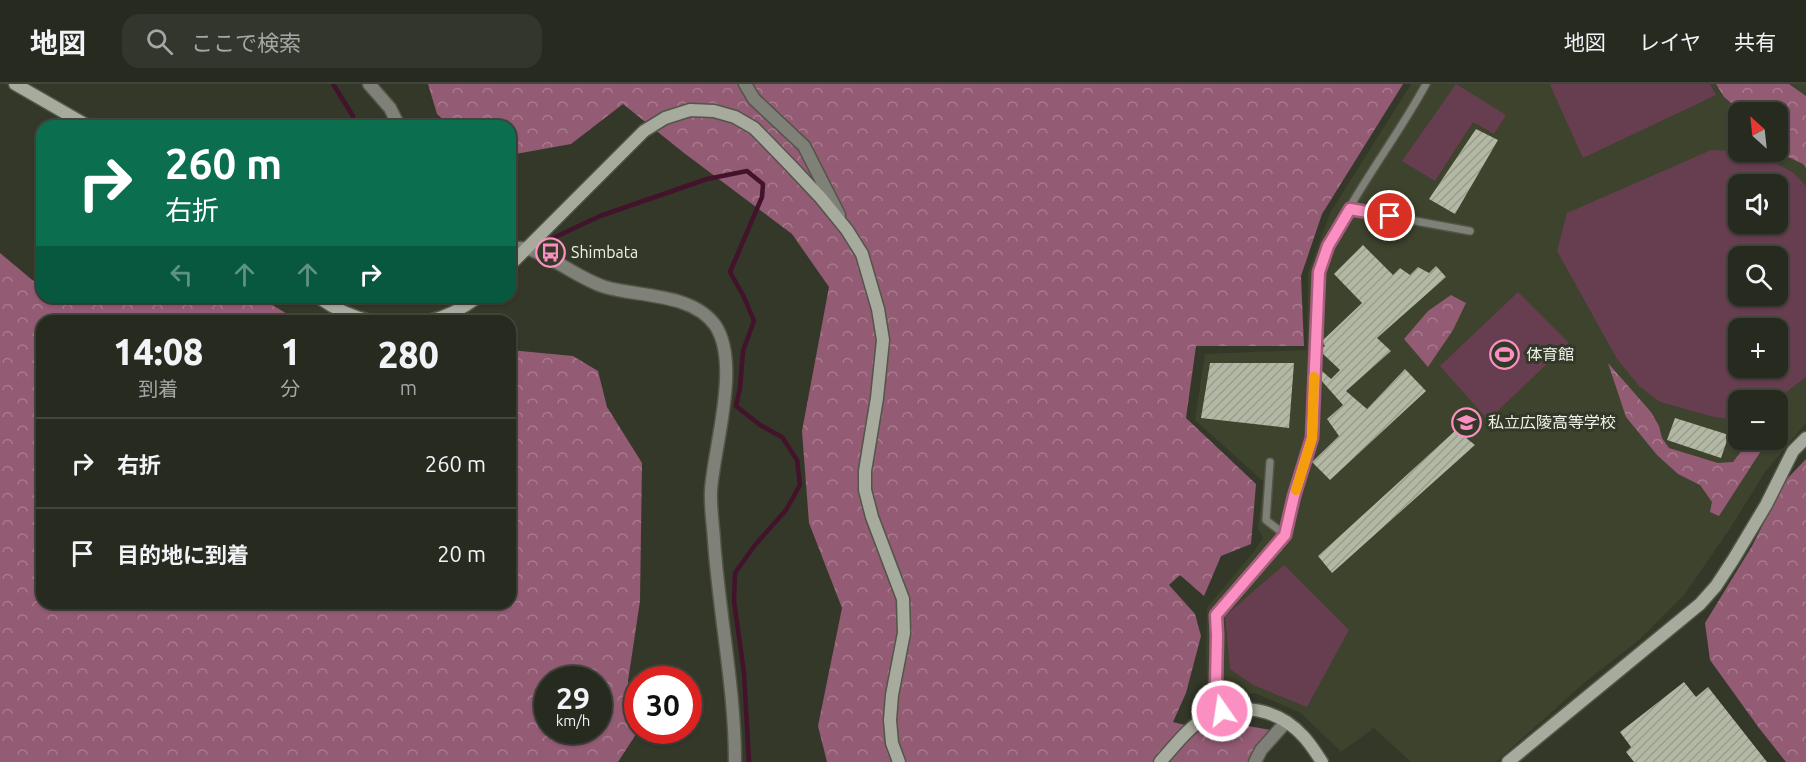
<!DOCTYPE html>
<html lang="ja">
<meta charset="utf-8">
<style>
body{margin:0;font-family:Ubuntu,"Noto Sans JP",sans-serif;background:#33362c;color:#f1f3f6;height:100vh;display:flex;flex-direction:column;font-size:22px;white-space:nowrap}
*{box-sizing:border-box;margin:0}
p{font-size:20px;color:#a4a7a4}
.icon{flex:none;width:33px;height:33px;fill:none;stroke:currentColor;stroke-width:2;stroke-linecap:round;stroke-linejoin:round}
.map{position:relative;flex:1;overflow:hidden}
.side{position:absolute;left:36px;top:231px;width:480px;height:294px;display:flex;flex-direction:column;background:#272a1f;border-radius:18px;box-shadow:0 2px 4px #0004,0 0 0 2px #43463d}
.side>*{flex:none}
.hud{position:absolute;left:36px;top:36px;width:480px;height:183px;border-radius:18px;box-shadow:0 2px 4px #0004,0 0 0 2px #43463d;background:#0b6e4f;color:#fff;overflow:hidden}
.needle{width:39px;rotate:333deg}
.buttons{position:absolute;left:1728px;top:18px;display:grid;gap:12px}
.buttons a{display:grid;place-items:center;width:60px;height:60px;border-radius:12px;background:#272a1f;box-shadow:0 2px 4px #0004,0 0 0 2px #43463d;font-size:30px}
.speed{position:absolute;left:534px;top:582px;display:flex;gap:12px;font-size:30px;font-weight:700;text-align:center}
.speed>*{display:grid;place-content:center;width:78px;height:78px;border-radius:50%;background:#272a1f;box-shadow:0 2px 4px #0004,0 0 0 2px #43463d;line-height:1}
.speed small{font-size:15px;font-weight:400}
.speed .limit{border:9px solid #d22;background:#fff;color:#111}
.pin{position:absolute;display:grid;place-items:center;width:51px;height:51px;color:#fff;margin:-26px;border:3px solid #fff;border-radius:50%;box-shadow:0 2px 6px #0007}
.me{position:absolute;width:66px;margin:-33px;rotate:347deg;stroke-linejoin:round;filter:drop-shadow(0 0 4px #0008)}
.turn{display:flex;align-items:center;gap:21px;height:126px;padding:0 30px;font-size:27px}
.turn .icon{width:78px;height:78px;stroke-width:2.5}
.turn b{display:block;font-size:42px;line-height:51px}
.lanes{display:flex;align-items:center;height:57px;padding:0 30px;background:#0003;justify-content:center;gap:30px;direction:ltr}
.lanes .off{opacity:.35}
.eta{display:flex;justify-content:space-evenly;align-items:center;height:102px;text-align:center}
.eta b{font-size:36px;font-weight:800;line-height:42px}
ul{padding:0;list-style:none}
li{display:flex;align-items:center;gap:18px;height:90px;padding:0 30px;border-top:2px solid #43463d}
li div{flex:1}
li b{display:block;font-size:22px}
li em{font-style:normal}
header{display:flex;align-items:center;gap:36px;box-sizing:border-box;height:84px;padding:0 30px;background:#272a1f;border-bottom:2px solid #43463d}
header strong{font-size:28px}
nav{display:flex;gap:33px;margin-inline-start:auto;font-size:21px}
.search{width:420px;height:54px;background:#33362c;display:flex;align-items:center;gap:15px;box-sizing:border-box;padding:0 21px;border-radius:18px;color:#a4a7a4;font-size:22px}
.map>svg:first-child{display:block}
</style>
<header>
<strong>地図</strong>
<div class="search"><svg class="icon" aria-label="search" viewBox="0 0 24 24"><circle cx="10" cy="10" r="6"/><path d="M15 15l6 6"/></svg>ここで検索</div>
<nav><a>地図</a><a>レイヤ</a><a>共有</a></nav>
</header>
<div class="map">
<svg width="1806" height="678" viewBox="0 0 1806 678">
<defs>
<pattern id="forest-crowns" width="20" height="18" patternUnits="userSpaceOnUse" patternTransform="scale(1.5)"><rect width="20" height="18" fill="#935b74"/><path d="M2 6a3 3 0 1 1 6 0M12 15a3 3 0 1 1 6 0" fill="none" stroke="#a87b8e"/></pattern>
<pattern id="building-hatch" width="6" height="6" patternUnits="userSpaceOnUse" patternTransform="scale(1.5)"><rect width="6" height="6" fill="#b3b8a5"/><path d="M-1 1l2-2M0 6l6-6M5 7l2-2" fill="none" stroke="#989c8d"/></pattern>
</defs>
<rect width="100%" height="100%" fill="#343829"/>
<path fill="#3d432c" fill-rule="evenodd" d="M1411 0H1806V339L1765 388 1729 446 1684 511 1639 556 1585 598 1496 678H1411L1374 644 1341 668 1301 629 1255 609 1208 621 1206 571 1207 524 1255 466 1263 454 1258 444 1264 398 1195 336 1205 270 1307 266 1308 189 1330 129ZM1738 28H1778V68H1738ZM1738 100H1778V140H1738ZM1738 172H1778V212H1738ZM1738 244H1778V284H1738ZM1738 316H1778V356H1738Z"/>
<path fill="url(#forest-crowns)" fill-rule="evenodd" d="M428 0H1403L1322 130 1301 192 1304 262H1196L1186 334 1256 400 1251 460 1221 472 1204 512 1180 491 1169 501 1195 530 1201 552 1186 609 1173 638 1221 650 1242 641 1271 646 1248 678H827L818 642 842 524 809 439 802 347 829 203 792 150 684 69 623 20 571 60 510 71V42H450L437 30Z
M1716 0H1789L1806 12V84L1803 80 1784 71 1782 59 1778 56V28H1742L1724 13Z
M0 169 37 200 42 198V213H259L299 237H42V519H510V266L573 272 598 287 607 323 642 379 640 517 628 597 638 647 618 678H0ZM548 596H598V646H548Z
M1451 211 1466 219 1453 246 1428 283 1404 255 1428 227Z
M1608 279 1651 328 1659 342 1662 354 1669 364 1718 379 1733 378 1750 356H1768L1719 432 1710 428 1712 418 1700 401 1678 390 1657 371 1626 333Z
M1806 375V678H1786L1759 644 1710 576 1705 539 1752 462 1785 397Z"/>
<path fill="#663e4f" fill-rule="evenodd" d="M1456 0 1506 31 1494 50 1473 38 1435 97 1402 77Z
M1552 0H1710L1716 11 1583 74 1550 1Z
M1711 66 1755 68 1794 89 1806 102V293L1776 316H1738V332L1729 335 1714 333 1660 318 1639 302 1617 275 1557 167 1567 129ZM1738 100H1778V140H1738ZM1738 172H1778V212H1738ZM1738 244H1778V284H1738Z
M1518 208 1569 259 1488 336 1440 282Z
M1284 481 1349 546 1307 623 1253 601 1230 585 1225 532Z"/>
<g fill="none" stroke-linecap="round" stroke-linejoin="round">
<path stroke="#43122b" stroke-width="4.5" d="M333 0 353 32 351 42
M534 163 600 132 707 95 747 87 763 100 762 113 730 188 744 213 754 237 743 267 740 304 736 322 760 341 782 353 797 376 800 401 786 426 755 461 735 489 734 517 744 589 749 678"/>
</g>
<path fill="url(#building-hatch)" d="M1476 45 1498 56 1455 130 1429 115Z
M1363 161 1393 191 1400 184 1410 191 1418 183 1429 189 1436 182 1446 193 1377 254 1391 267 1346 307 1367 325 1405 285 1426 307 1330 396 1312 378 1339 352 1327 335 1343 321 1320 295 1322 287 1331 295 1340 286 1321 268V265L1325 262 1322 257 1362 219 1334 190Z
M1210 279H1294L1289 344 1201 334Z
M1675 334 1729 351 1721 374 1667 356Z
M1456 346 1475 361 1332 489 1318 472Z
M1684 598 1696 613 1708 603 1767 678H1634L1626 668 1631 663 1620 648Z"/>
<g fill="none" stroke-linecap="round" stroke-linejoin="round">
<defs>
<path id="lane" d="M1350 125 1470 147
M1270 378 1266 436 1285 451
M1276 462 1285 451 1294 412 1312 354 1319 188C1343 120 1392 63 1426 0"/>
<path id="street" d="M369 0 390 24 399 42
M745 0 754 15 804 62 839 131
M510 165C516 164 523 163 528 165 554 173 579 195 605 203 639 213 692 209 715 241 741 279 714 362 711 406 710 422 713 440 714 456 719 530 735 604 735 678
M1222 627 1216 601 1217 551 1216 531 1276 462
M1255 678 1261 666 1286 638"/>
<path id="secondary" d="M15 0 88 42
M510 181 644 47 665 34 690 26 714 27 735 33 754 44 791 82 821 114 847 146 862 170 878 225 883 256 877 314 865 387V406L872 433 903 515 904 549 892 611 890 636 892 659 899 678
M318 213C335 225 351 233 371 237
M428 237C447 233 462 225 478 213
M1160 678C1174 663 1188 643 1207 633 1238 617 1279 625 1303 652 1310 659 1316 669 1322 678
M1508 678 1700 520 1716 502 1733 476 1766 421 1793 367 1806 354"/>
</defs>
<use href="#lane" stroke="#525647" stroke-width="10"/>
<use href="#street" stroke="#525647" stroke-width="15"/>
<use href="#secondary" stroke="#525647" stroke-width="15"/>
<use href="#lane" stroke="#7f8179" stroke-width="7"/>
<use href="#street" stroke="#7f8179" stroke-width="12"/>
<use href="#secondary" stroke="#a7ab9e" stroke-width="12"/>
</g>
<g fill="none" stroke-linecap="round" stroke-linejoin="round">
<defs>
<path id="route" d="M1222 627 1216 601 1217 551 1216 531 1285 451 1294 412 1312 354 1319 188 1328 162 1350 125 1390 132"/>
</defs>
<use href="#route" stroke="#a45d7d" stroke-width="15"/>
<use href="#route" stroke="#fc8fc1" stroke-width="10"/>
<path stroke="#f59e0b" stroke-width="10" d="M1296 406 1312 354 1314 293"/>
</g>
<defs>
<symbol id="bus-ring" viewBox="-11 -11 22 22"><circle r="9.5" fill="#343829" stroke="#fc8fc1" stroke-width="1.5"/><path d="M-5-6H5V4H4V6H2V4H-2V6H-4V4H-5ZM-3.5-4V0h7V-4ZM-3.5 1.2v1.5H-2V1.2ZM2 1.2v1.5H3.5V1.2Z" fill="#fc8fc1"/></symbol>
<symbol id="stadium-ring" viewBox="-11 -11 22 22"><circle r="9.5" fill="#343829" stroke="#fc8fc1" stroke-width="1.5"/><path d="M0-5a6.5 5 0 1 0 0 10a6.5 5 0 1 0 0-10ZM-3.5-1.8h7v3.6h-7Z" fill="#fc8fc1"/></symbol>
<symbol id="school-ring" viewBox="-11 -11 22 22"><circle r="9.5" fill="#343829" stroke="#fc8fc1" stroke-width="1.5"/><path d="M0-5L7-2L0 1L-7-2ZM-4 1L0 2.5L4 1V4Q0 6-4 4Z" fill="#fc8fc1"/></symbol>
</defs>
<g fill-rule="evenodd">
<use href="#bus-ring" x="534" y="152" width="33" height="33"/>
<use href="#stadium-ring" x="1488" y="254" width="33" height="33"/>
<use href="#school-ring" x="1450" y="322" width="33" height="33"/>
</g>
<g text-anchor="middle" stroke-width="6" stroke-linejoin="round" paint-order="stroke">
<g font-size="16" fill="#eef1e7" stroke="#343829" text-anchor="start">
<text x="571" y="174">Shimbata</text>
<text x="1526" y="276">体育館</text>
<text x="1488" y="344">私立広陵高等学校</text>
</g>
</g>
</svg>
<div class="buttons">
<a><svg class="needle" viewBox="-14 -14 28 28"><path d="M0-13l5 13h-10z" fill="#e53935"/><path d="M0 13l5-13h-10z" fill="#a4a7a4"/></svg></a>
<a><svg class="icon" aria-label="sound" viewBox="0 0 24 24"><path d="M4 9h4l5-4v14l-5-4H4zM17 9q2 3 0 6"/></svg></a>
<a><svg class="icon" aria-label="search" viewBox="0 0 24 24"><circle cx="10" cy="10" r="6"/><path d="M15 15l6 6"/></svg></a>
<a>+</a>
<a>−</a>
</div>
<div class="speed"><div>29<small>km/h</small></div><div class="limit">30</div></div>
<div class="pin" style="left:1390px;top:132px;background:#d93025"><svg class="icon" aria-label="arrive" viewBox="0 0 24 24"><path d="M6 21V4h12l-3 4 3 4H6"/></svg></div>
<svg class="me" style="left:1222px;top:627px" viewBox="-20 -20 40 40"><circle r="17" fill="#fc8fc1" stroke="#fff" stroke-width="3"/><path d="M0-11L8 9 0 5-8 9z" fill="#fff"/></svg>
<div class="hud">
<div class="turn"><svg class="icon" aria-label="right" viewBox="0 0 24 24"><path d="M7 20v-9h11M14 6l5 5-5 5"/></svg><div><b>260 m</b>右折</div></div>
<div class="lanes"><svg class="icon off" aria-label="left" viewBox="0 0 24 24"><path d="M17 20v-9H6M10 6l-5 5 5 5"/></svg><svg class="icon off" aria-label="ahead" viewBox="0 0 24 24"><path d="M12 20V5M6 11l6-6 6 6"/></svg><svg class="icon off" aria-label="ahead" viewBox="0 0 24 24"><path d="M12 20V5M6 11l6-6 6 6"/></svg><svg class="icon" aria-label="right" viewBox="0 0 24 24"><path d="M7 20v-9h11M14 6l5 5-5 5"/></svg></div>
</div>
<section class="side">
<div class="eta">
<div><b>14:08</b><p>到着</p></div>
<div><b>1</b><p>分</p></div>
<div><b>280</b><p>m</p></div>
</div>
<ul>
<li><svg class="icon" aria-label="right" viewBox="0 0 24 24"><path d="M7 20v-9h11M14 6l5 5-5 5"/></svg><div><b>右折</b></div><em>260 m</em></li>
<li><svg class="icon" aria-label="arrive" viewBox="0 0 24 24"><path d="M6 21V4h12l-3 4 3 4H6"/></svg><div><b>目的地に到着</b></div><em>20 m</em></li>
</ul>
</section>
</div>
